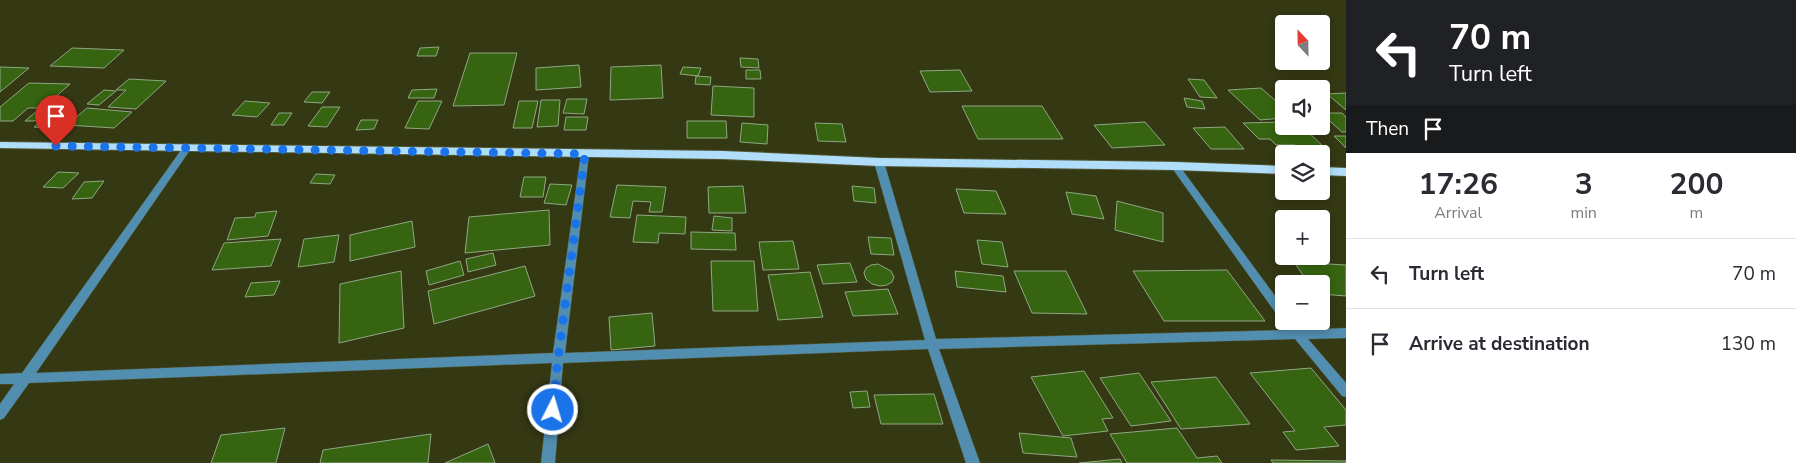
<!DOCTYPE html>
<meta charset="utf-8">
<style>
body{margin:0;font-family:"Nunito Sans",sans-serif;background:#f7f7f7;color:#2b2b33;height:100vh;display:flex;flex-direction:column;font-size:19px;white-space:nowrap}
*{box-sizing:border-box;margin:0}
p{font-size:16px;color:#7c7c81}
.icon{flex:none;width:28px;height:28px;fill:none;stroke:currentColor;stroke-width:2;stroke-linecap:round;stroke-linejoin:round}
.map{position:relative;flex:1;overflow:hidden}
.panel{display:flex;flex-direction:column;background:#fff;width:450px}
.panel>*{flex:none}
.hud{background:#202124;color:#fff;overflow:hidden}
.needle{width:32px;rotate:338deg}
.buttons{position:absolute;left:1275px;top:15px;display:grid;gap:10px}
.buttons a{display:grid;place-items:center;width:55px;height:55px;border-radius:5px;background:#fff;box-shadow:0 2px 8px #0003;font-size:25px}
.pin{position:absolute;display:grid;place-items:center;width:42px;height:42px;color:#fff;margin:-51px -21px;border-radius:50% 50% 50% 0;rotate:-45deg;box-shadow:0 0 5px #0007}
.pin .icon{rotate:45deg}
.me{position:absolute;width:55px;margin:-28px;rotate:5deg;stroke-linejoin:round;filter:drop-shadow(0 0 4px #0008)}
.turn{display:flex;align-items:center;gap:18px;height:105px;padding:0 20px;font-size:22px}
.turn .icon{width:65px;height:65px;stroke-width:2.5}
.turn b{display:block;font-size:35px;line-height:42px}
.then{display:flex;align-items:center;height:48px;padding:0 20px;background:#0003;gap:10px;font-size:19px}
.eta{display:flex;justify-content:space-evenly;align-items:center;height:85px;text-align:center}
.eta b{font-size:30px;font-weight:700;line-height:35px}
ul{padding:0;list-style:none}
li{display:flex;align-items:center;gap:15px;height:70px;padding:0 20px;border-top:1px solid #e1e1e2}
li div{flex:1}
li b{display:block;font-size:19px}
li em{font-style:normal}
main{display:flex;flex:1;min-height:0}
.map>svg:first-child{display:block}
</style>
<main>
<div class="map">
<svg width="1346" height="463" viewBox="0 0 1346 463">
<rect width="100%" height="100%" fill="#343813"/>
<path fill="#366411" stroke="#90a784" d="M439 47 436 56H417L420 48Z
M72 48 124 50 104 68 50 66Z
M470 53H517L504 105 453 106Z
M740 58 758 59 759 68 741 67Z
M579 65 581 87 536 90V68Z
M661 65 663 98 610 100 611 67Z
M0 67 29 68 0 92Z
M683 67 701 68 698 76 680 74Z
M746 70H760L761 79H746Z
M960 70 972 91 930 92 920 71Z
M696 76 711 77 710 85 695 84Z
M129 79 166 81 136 109 108 107 126 90H116Z
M1188 79 1204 80 1217 98 1200 97Z
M29 83 70 84 43 108H28L13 121H0V107Z
M713 86 754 88V117L711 115Z
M1261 88 1284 108V118L1260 120 1228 90Z
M437 89 434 98H408L412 90Z
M104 90 116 91 99 105 87 104Z
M312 92H330L322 103 304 102Z
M1346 93V110L1327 94Z
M1184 98 1202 101 1205 109 1187 107Z
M567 99H587L584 114 563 113Z
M541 100H560L558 126 537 127Z
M245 101 270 103 257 117 232 115Z
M418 101H442L429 129 405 128Z
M519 101H538L532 128H513Z
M962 106H1042L1063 139H978Z
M322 107H340L327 127 308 126Z
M87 108 132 112 114 128 67 125Z
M38 110 47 111 35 121H25Z
M279 113H292L284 125H271Z
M1321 113H1342L1346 117V132H1342Z
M49 115 68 117 54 129 34 127Z
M566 117H588L586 130H564Z
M361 120H378L374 129 356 130Z
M687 121H726L727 138H687Z
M1145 122 1165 145 1112 148 1094 125Z
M1284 122V126H1302L1330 153H1304L1295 145H1276L1270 139H1259L1243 123Z
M742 123 768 125 767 144 740 142Z
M815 123 842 124 846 142 818 141Z
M1225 127 1244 149H1211L1193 128Z
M1334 136H1346V148Z
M58 172 79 173 63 188 43 187Z
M316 174 335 175 330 184 310 183Z
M524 177H546L543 197H520Z
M104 181 92 198 72 199 84 182Z
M550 184 572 185 566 205 544 203Z
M617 185 666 187 662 212H649L651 202 633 201 630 218 610 217Z
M743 186 746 213H709L708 187Z
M852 186 874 188 876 203 854 201Z
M956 189 996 191 1006 214 964 213Z
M1066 192 1096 196 1104 219 1072 214Z
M1117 201 1163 213V242L1115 230Z
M549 210 550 245 465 253 469 217Z
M277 211 268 236 227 240 235 218 255 217 256 213Z
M637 215 686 217 685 234 659 233 658 243 633 242Z
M714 216 732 218V231L712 230Z
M412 221 415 247 350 261V235Z
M691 232 735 233 736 250 691 249Z
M339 235 334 262 298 267 304 239Z
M868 237 891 238 894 255 871 254Z
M281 239 271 266 212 270 224 243Z
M977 240 1002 242 1008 267 982 264Z
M793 241 799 269 763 270 759 242Z
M493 253 496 265 468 272 466 259Z
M460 261 464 275 429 285 426 271Z
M711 261H754L758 311H713Z
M1294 262 1346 265V296L1321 294V284H1309Z
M850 263 857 282 823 284 817 265Z
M878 264 891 271 894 277 892 282 887 285 880 286 872 284 866 279 864 273 866 268 871 265Z
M525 266 535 296 434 324 428 291Z
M1227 270 1265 321H1164L1133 271Z
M401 271 404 328 339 343 340 284Z
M955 271 1003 276 1006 292 957 287Z
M1014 271H1066L1087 314 1032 313Z
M810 272 823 317 778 320 768 275Z
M280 281 274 295 245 297 251 283Z
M888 289 898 314 853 316 845 292Z
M652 313 655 346 611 350 609 317Z
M1311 368 1346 410V425L1324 427 1339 446 1296 450 1283 432 1295 431 1250 373Z
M1084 371 1113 418 1102 419 1108 431 1063 436 1031 377Z
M1139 373 1171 421 1131 426 1100 378Z
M1216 377 1250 424 1181 429 1151 382Z
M867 391 870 407 853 408 850 392Z
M934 394 943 424H881L874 395Z
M285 428 276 463H211L221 435Z
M1177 428 1197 458 1217 456 1222 463H1127L1110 434Z
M1019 433 1071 438 1077 457 1023 453Z
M431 434 428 463H320L323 450Z
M488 444 495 463H445Z
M1120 459 1122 463H1079Z
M1271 460 1346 461V463H1273Z"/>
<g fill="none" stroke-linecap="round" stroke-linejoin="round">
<defs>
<path id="street" d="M187 145 190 146 191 148 190 150 36 373 553 353 581 154 585 151 589 154 565 353 925 340 874 162 879 159 884 162 936 339 1288 330 1172 168 1170 166 1175 163 1178 164 1284 308V321H1294L1301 330 1346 328V338L1308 339 1346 383V397L1342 396 1295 339 939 349 980 463H966L928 349 563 363 555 463H541L552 363 29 383 4 418 0 420V404L14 384H0V374L22 373 184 146Z"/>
<path id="primary" d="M0 142 722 151 879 158 1175 162 1284 166V174L1175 170 879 166 722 159 0 148Z
M1321 167 1346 168V176L1321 175Z"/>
</defs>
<use href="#street" stroke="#535734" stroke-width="1"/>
<use href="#primary" stroke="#535734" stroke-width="2"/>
<use href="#street" fill="#518eb0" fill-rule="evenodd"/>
<use href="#primary" fill="#b0defa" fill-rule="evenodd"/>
</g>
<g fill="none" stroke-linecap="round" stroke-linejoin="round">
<path stroke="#1a73e8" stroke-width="9" stroke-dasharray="0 16.2" d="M56 146 585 154 558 358 553 410"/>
</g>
</svg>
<div class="buttons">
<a><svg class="needle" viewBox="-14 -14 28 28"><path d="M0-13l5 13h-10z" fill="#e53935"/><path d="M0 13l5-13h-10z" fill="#7c7c81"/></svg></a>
<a><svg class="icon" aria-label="sound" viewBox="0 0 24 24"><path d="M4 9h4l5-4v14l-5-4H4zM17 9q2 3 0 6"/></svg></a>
<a><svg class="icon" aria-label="layers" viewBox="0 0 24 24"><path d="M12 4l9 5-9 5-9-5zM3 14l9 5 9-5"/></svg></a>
<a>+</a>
<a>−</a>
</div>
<div class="pin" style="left:56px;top:146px;background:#d93025"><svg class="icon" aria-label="arrive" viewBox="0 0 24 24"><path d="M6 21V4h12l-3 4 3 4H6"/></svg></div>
<svg class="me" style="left:553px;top:410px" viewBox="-20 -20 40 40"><circle r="17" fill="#1a73e8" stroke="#fff" stroke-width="3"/><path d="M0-11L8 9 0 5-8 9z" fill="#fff"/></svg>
</div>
<section class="panel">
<div class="hud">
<div class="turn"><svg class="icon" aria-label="left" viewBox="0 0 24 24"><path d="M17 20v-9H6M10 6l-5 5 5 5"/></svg><div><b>70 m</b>Turn left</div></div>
<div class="then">Then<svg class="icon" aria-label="arrive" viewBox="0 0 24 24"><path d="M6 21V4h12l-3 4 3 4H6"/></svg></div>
</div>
<div class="eta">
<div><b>17:26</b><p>Arrival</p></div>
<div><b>3</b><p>min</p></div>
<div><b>200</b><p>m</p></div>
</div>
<ul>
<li><svg class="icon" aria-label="left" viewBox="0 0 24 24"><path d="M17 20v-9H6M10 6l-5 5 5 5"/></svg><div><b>Turn left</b></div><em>70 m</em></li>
<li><svg class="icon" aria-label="arrive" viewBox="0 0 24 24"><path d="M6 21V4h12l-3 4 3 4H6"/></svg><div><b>Arrive at destination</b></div><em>130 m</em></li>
</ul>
</section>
</main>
